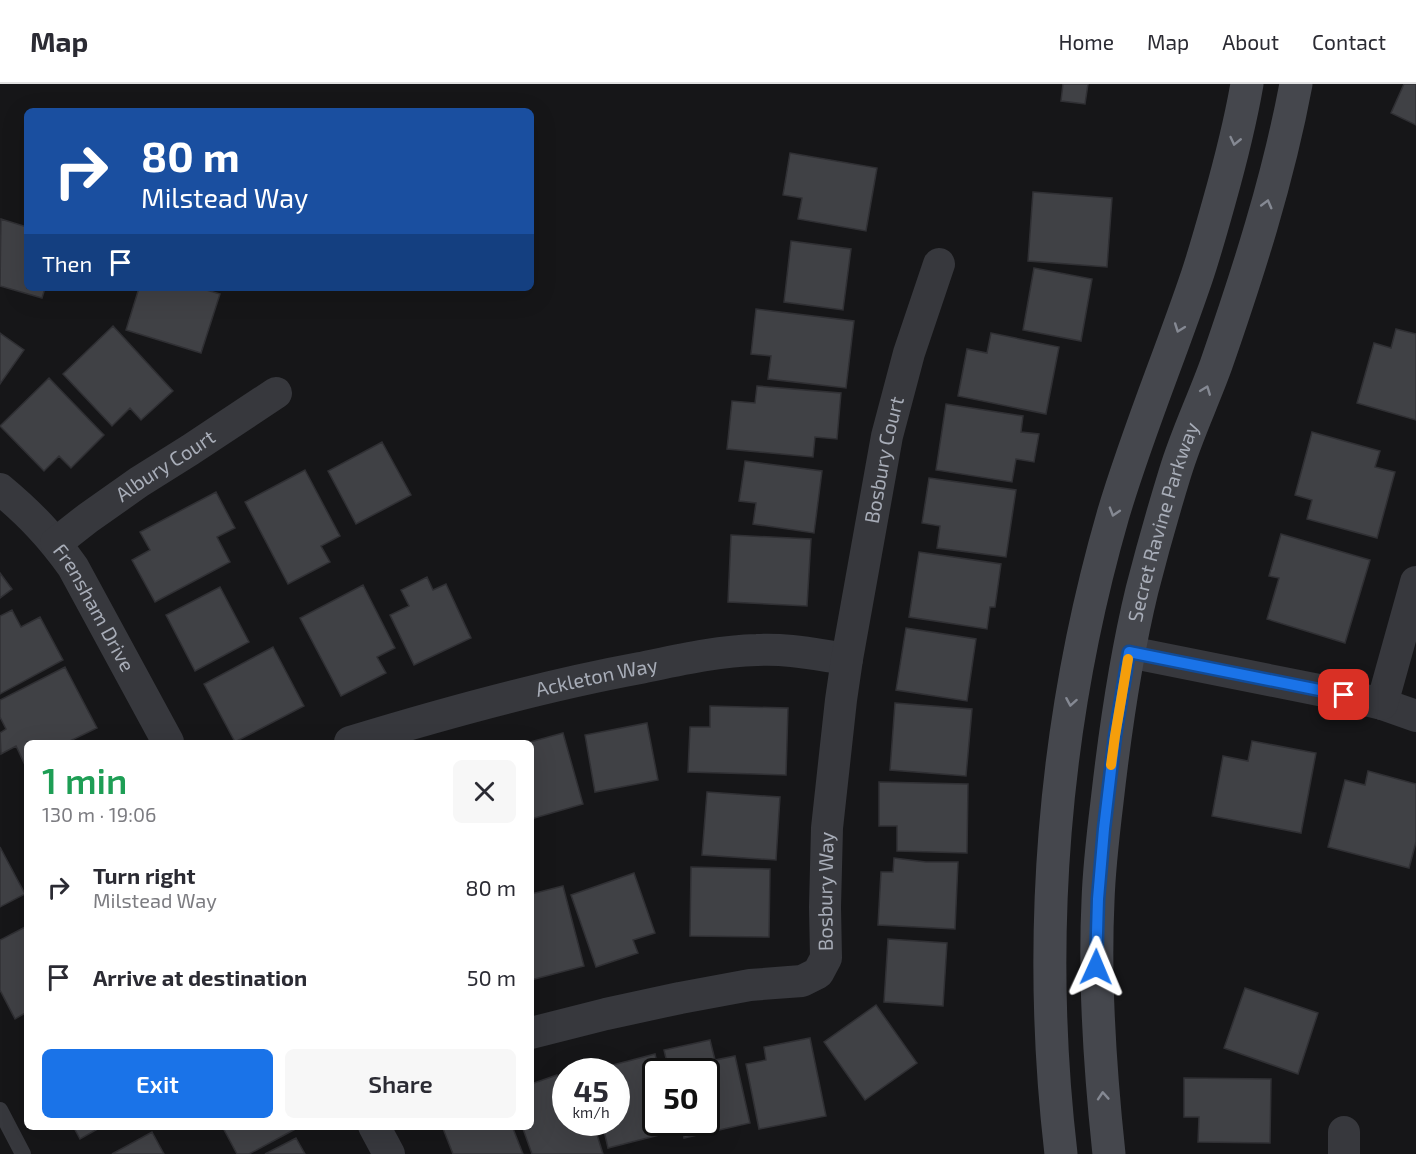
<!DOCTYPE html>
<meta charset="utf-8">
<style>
body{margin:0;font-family:"Exo 2",sans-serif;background:#f7f7f7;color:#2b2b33;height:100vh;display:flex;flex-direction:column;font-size:22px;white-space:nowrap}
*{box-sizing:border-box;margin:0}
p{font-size:20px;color:#7c7c81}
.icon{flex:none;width:33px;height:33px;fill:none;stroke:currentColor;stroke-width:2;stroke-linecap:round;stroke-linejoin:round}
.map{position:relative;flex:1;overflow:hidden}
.drawer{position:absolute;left:24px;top:656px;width:510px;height:390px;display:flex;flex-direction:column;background:#fff;border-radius:9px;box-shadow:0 6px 24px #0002}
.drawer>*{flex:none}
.hud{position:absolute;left:24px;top:24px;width:510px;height:183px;border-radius:9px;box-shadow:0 6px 24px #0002;background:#1a4fa0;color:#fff;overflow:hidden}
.speed{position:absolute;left:552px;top:974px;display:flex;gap:12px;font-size:30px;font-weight:700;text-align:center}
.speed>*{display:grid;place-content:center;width:78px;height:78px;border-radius:50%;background:#fff;box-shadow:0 6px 24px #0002;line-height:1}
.speed small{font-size:15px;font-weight:400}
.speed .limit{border:3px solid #111;border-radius:9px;background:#fff;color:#111}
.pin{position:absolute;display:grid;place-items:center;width:51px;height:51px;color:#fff;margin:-26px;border-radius:12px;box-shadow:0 3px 9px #0006}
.me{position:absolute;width:66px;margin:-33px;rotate:1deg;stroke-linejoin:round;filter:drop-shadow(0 0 4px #0008)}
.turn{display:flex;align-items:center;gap:21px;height:126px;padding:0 18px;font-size:27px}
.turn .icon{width:78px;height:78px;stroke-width:2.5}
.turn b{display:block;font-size:42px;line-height:51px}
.then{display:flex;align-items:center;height:57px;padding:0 18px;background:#0003;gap:12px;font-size:22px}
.round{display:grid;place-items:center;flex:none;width:63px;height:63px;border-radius:9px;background:#f7f7f7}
.head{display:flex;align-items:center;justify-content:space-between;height:102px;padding:0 18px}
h1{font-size:36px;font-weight:600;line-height:45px;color:#1e9e55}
.primary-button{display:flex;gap:12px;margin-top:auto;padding:12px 18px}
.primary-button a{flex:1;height:69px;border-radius:9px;background:#1a73e8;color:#fff;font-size:24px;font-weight:600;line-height:69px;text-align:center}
.primary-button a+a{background:#f7f7f7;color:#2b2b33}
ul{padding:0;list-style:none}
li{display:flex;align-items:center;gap:18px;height:90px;padding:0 18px}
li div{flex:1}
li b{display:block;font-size:22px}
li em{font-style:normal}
header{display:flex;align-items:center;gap:36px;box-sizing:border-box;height:84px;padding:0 30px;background:#fff;border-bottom:2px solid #e1e1e2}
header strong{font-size:28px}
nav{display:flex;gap:33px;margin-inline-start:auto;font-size:21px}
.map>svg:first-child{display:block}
</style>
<header>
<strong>Map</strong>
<nav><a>Home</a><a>Map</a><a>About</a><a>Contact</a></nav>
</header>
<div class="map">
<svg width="1416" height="1070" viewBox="0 0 1416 1070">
<rect width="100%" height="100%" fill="#161618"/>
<path fill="#404145" stroke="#303034" stroke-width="1.5" d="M1063 0H1088L1085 20 1061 17Z
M1404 0H1416V41L1391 29Z
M790 69 877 84 866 147 798 135 802 114 783 111Z
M1033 108 1112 114 1107 183 1028 177Z
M1 135 27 143V204H45L42 214 0 202Z
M791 157 851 165 843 226 784 218Z
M1034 184 1092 195 1081 257 1023 246Z
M139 204H200L220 210 201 269 126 246Z
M756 225 854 237 846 304 768 295 771 272 751 270Z
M113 242 173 307 141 336 130 324 112 342 63 290Z
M1396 245 1416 250V336L1357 319 1374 259 1391 264Z
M0 249 24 266 0 300Z
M991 249 1059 263 1046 330 958 312 967 265 987 269Z
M49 294 104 351 71 384 59 372 44 387 0 342Z
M757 302 841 309 837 355 815 353 813 373 727 365 732 317 755 319Z
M946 320 1023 332 1021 348 1039 350 1034 378 1016 375 1012 398 936 386Z
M1312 348 1380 367 1375 383 1395 388 1377 454 1307 435 1312 416 1295 411Z
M382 358 411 411 356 440 328 387Z
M745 377 822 387 814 449 753 440 756 419 739 417Z
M305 386 340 452 321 462 330 478 288 500 245 418Z
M929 394 1016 406 1006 473 937 464 940 442 922 439Z
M216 408 235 444 217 453 230 478 155 518 132 476 150 466 140 448Z
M1281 450 1370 476 1345 559 1267 535 1279 494 1269 492Z
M731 451 811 455 807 522 728 518Z
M919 468 1001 480 995 523H990L987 545 909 533Z
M0 489 12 505 0 514Z
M427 493 433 506 446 500 471 554 414 581 390 531 409 522 401 506Z
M363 501 395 564 377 573 386 589 341 612 300 534Z
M220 503 249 558 195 587 166 531Z
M12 526 21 543 40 533 63 576 0 610V532Z
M906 544 976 555 967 617 896 606Z
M273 563 304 622 235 658 204 600Z
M65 583 97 644 68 658H27V680L25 681 16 662 1 670 0 649 6 645 0 633V616Z
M895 619 972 625 966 692 890 686Z
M710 622 788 624 786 691 688 688 690 643H710Z
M647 639 658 696 595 708 585 651Z
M563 649 583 720 531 735 530 658Z
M1252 657 1316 669 1301 749 1212 732 1223 672 1248 677Z
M1368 687 1416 700V758L1409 784 1328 763 1345 696 1365 701Z
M879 698 968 700 967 769 897 767V742H879Z
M707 708 780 713 776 776 702 771Z
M0 763 25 810 0 823Z
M894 774 926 778H958L955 845 878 841 881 788H893Z
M691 783 770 785 769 853 690 852Z
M634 789 655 849 633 856 638 869 596 883 571 811Z
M563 802 584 882 531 896V810Z
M27 842V928L15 935 0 906V856Z
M888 855 947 859 943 922 884 918Z
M1245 904 1318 929 1298 990 1224 964Z
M876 921 917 979 865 1016 824 958Z
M810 954 826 1032 759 1045 746 980 766 976 764 963Z
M710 956 715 976 735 972 750 1039 684 1054 681 1038H706V987H669L664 966Z
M655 970 659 987H656V1038H672L675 1047 608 1064 602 1038H616V987H606L605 983Z
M557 991 564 1012 566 1011V1038H593L603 1070H532L522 1042H531V1000Z
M1184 994 1271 995 1270 1059 1198 1058 1199 1033H1184Z
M73 1042H103L80 1055Z
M222 1042H301L249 1070H237Z
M442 1042H512L523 1070H453Z
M152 1048 164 1070H112Z
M296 1054 305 1070H265Z"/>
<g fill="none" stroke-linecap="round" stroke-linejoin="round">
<path stroke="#37383d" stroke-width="16" d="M0 1026 23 1070"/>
<g stroke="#37383d" stroke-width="32">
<path id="s1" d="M0 405C30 430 51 452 73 483L168 658"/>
<path id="s2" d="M56 459 88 434 139 398 190 366 276 309"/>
<path d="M1129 568 1344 611 1382 620 1416 632"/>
<path d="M1382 620 1416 498"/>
<path id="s3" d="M350 658C445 629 542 602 640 584 679 576 718 567 757 566 787 564 818 571 847 575"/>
<path id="s4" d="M531 949 606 930 680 914 750 901 802 897 818 889 826 874 825 823 827 744 841 616 847 575 887 352 909 269 939 180"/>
<path d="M374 1042 389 1070"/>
<path d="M1344 1070V1048"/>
</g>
<g stroke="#45474d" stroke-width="33">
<path d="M1061 1070C1036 856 1053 639 1113 431 1137 350 1170 272 1197 192 1205 168 1212 143 1219 118 1230 79 1240 40 1247 0"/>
<path id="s5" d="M1109 1070C1100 986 1094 901 1098 817 1099 784 1103 751 1107 718 1115 647 1125 576 1142 506 1152 467 1163 428 1175 389 1186 352 1203 317 1216 281 1248 189 1278 96 1296 0"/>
</g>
</g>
<defs><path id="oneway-chevron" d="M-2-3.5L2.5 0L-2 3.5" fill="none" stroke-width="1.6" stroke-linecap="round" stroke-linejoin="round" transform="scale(1.5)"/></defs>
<g stroke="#858993">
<use href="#oneway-chevron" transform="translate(1235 57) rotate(103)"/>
<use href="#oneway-chevron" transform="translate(1267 120) rotate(-75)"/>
<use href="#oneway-chevron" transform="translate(1179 244) rotate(110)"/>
<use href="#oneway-chevron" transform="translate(1206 306) rotate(-69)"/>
<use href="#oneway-chevron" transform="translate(1114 428) rotate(107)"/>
<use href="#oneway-chevron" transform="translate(1071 618) rotate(100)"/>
<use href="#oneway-chevron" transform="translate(1103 1012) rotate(-94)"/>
</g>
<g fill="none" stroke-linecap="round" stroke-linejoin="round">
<defs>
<path id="route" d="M1096 883 1098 815 1104 745 1115 652 1129 568 1344 611"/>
</defs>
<use href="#route" stroke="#114b97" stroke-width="15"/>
<use href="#route" stroke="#1a73e8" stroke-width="10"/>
<path stroke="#f59e0b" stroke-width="10" d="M1111 681 1115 652 1128 575"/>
</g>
<g text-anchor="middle" stroke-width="6" stroke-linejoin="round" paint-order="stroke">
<g font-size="20" fill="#a8adb8" stroke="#111113">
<text dy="7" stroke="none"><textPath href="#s4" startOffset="814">Bosbury Court</textPath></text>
<text dy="7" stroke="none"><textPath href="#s2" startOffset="134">Albury Court</textPath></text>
<text dy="7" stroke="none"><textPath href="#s5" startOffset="639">Secret Ravine Parkway</textPath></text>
<text dy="7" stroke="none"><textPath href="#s1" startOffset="153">Frensham Drive</textPath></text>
<text dy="7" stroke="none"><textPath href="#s3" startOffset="255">Ackleton Way</textPath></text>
<text dy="7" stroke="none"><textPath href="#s4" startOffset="378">Bosbury Way</textPath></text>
</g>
</g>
</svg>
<div class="speed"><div>45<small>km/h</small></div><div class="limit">50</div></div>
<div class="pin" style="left:1344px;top:611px;background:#d93025"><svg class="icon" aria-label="arrive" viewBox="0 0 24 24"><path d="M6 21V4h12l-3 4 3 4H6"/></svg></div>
<svg class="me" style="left:1096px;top:883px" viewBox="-20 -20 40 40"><path d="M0-17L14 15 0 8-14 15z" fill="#1a73e8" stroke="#fff" stroke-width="4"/></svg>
<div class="hud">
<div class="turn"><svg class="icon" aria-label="right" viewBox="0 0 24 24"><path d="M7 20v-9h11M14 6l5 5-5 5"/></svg><div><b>80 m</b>Milstead Way</div></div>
<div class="then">Then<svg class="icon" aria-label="arrive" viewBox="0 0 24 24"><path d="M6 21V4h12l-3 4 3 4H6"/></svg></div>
</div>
<section class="drawer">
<div class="head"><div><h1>1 min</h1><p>130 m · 19:06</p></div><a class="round"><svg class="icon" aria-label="close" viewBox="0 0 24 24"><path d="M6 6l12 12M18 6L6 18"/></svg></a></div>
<ul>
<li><svg class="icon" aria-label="right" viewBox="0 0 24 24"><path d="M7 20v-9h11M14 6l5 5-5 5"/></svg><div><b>Turn right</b><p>Milstead Way</p></div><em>80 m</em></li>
<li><svg class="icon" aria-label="arrive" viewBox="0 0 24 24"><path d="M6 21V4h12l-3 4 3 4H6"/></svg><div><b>Arrive at destination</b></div><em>50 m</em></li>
</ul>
<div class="primary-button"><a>Exit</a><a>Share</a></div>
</section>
</div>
